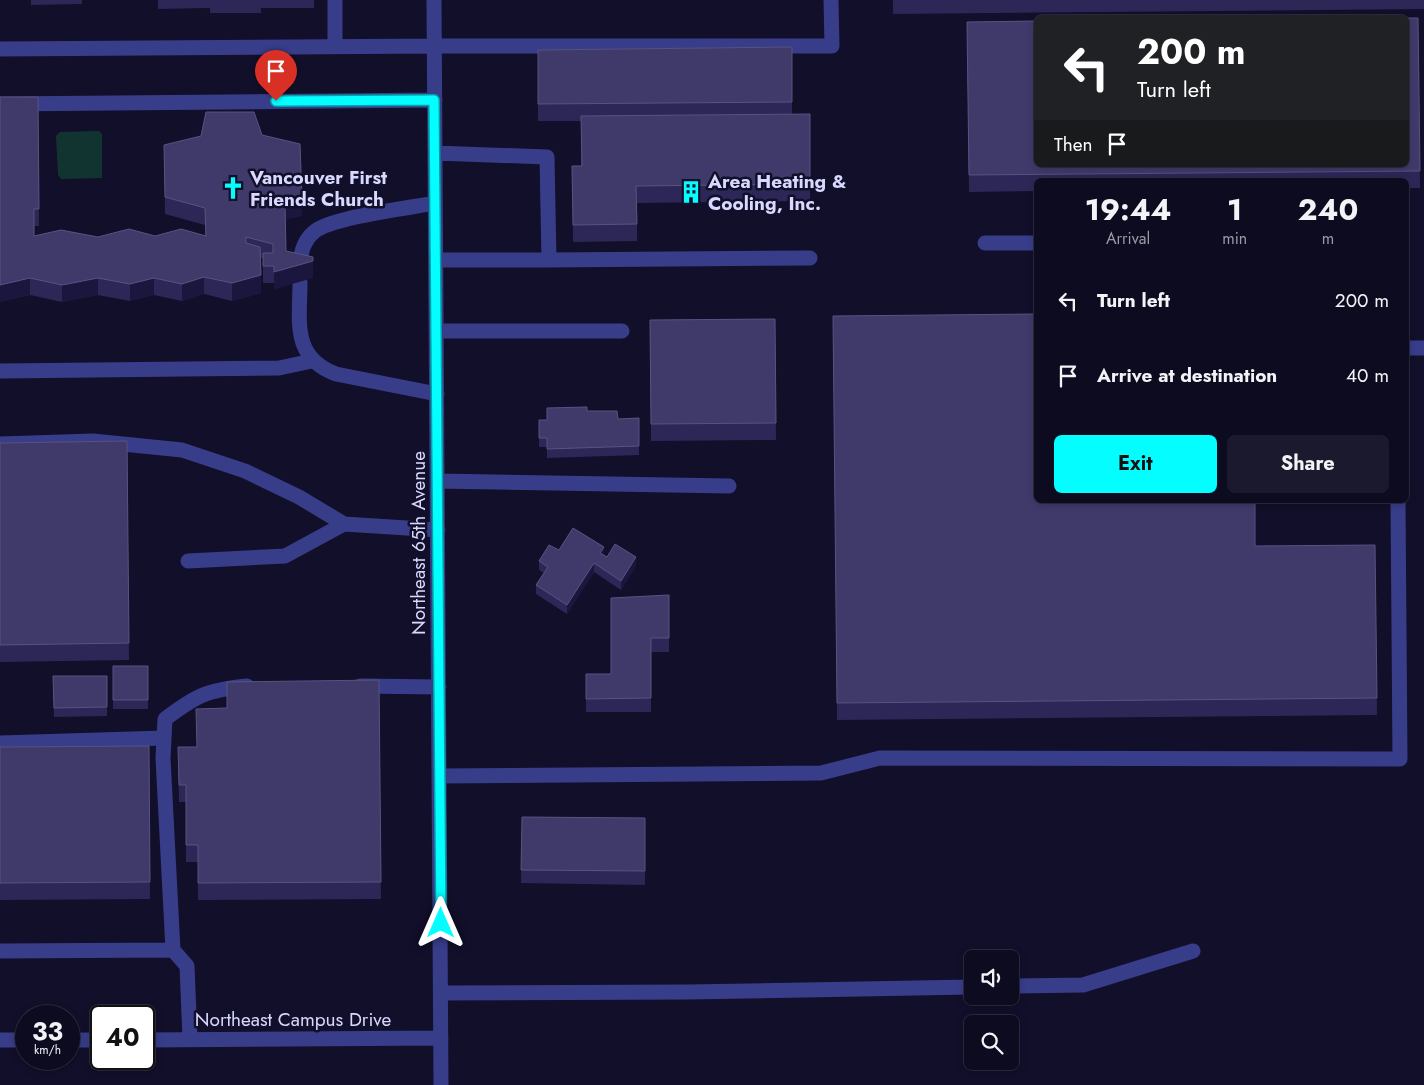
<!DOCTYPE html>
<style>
body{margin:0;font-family:Jost,sans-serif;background:#1b192d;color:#f1f3f6;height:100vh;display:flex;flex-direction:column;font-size:19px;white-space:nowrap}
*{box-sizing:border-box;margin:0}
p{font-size:16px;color:#9a9ba5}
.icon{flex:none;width:28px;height:28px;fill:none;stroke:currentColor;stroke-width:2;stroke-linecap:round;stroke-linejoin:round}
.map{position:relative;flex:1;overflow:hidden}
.side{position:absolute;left:1034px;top:178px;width:375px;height:325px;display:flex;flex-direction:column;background:#0d0b20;border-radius:8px;box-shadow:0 2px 8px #0003,0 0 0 1px #2d2b3e}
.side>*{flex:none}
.banner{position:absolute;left:1034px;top:15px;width:375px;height:152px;border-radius:8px;box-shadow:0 2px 8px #0003,0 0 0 1px #2d2b3e;background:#202124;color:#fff;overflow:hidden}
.tools{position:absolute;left:964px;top:950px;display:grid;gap:10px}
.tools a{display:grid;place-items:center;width:55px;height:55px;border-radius:8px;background:#0d0b20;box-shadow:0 2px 8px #0003,0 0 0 1px #2d2b3e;font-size:25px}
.speed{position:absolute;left:15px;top:1005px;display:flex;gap:10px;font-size:25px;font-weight:700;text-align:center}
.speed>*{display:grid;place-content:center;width:65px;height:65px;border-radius:50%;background:#0d0b20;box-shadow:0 2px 8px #0003,0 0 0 1px #2d2b3e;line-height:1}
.speed small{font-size:12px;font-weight:400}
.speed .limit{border:2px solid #111;border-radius:8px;background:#fff;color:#111}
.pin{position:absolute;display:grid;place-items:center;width:42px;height:42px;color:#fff;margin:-51px -21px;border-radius:50% 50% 50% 0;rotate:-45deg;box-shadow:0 0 5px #0007}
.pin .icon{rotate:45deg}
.me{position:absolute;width:55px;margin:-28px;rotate:0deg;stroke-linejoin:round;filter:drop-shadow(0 0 4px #0008)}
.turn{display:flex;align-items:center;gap:18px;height:105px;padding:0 20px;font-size:22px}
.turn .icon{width:65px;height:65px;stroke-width:2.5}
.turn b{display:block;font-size:35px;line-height:42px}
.then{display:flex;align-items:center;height:48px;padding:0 20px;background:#0003;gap:10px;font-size:19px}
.eta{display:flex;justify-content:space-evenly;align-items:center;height:85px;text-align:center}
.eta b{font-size:30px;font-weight:700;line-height:35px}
.cta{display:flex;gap:10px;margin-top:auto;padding:10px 20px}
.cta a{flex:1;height:58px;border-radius:8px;background:#04fdff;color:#111;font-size:20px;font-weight:700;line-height:58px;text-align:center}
.cta a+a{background:#1b192d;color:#f1f3f6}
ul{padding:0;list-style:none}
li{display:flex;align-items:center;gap:15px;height:75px;padding:0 20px}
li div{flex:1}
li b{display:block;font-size:19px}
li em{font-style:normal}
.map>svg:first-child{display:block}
</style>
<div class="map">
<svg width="1424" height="1085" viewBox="0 0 1424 1085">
<rect width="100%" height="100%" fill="#110f2a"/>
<path fill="#123430" d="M99 131 102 134V178L61 179 58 175 56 136 60 132Z"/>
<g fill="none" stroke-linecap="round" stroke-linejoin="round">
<path stroke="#383d8a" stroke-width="15" d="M434 0 441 1085
M335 46V0
M0 49 434 46H832L831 0
M0 104 435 100
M435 153 547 157 549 260H436
M985 243H1036
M549 260 810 258
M300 271C300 256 302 242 314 232 331 217 410 208 435 203
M300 282C300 321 291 357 336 374L437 394
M436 331H622
M1406 348H1424
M0 371 279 368 312 361
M0 444 93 441 182 450 245 471 299 497 344 524 438 530
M437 481 729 486
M188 561 285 556 344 524
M360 686 439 687
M0 743 164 738
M439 776 821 773 880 758 1400 759 1398 500
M173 950 163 758 165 719C197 695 207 690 247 686
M0 951 173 950 187 966 190 1039
M1010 986 1083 985 1193 951
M441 993 687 992 972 987
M0 1040H26
M69 1040H101
M144 1040 441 1038"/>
</g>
<path fill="#2d2758" d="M31 0H82V4L31 5Z
M158 0H314V8H261V13H210V8L158 9Z
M893 0H1424V9L893 14Z
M1418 18 1420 188H1406V180H1036V191L969 192 967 22Z
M792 47V114H810V201L637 203V241L573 242 572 166H581V121H538V50Z
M0 97H38L39 226H34V236L98 237 205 236V225L165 214 164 145 302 216 286 219V251L313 278 274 289V283H263V258H261V293L232 301 204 294 182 301 154 295 130 301 98 295 62 302 30 295 0 302Z
M833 316 1255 546 1375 545 1377 715 837 720Z
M775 319 776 440 651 441 650 320Z
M587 411 618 419 639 418V455L547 458V447H539V420H547Z
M127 441 129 660 0 662V443Z
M559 550 604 555 607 557 636 566 621 590 594 572 567 614 536 594V585L544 573 539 570V561Z
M669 595V652H651V712H586V674H611Z
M113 666H148V709H113Z
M53 676H107V716L54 717Z
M379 680 381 899 198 900V862H186V802H179L178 747H197L227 708Z
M149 746 150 899 0 900V747Z
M522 817 645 818V885L521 883Z"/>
<path fill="#1a163e" d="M302 199V216L285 219V202Z
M313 261V278L274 289V272Z
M261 275V293L232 301V283Z
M204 277V294L182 301V284Z
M30 278V295L0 302V285Z
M98 278V295L62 302V285Z
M154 278V295L130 301V284Z
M604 547V556L600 553Z
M636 557V566L621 590V581Z
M594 563V572L567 614V605Z"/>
<path fill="#3f3a6a" stroke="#585381" d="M1406 18H1418L1420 171 969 175 967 22 1036 21V165H1406Z
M792 47V102L538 104V50Z
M0 97H38L39 209H34V236L61 230 98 237 129 229 155 236 181 229 206 236 205 208 165 197 164 145 201 136 206 112H254L262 135 300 144 302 199 285 202 286 251 313 257V261L274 272V266H263V253H273V244L246 237V243L260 247 261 275 232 283 204 277 182 284 154 278 130 284 98 278 62 285 30 278 0 285Z
M810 114V184L636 186 637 224 573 225 572 166H582L581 116Z
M1036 314V500H1255V546L1375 545 1377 698 837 703 833 316Z
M775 319 776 423 651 424 650 320Z
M587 407V411H617L618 419 639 418V446L547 449V438H539V420H547V408Z
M127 441 129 643 0 645V443Z
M573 528 604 547 600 553 607 557 615 544 636 557 621 581 594 563 567 605 536 585 548 567 539 561 549 545 559 550Z
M669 595V638H651V698L586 699V674H611V598Z
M113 666H148V700H113Z
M53 676H107V707L54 708Z
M379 680 381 882 198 883V845H186V785H179L178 747H197L196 709 227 708V682Z
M149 746 150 882 0 883V747Z
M522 817 645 818V871L521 870Z"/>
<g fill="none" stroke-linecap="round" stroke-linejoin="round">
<defs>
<path id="route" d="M276 101 434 100 441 923"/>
</defs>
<use href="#route" stroke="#03a4a6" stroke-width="12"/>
<use href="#route" stroke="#04fdff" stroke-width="9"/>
</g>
<defs>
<symbol id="church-bare" viewBox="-9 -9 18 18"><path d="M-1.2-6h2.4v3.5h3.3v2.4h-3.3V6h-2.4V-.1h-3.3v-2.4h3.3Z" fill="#04fdff" stroke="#110f2a" stroke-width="2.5" paint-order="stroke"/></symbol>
<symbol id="building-bare" viewBox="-9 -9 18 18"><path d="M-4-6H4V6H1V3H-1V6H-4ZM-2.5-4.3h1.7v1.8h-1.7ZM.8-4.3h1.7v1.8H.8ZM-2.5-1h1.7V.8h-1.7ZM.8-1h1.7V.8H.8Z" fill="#04fdff" stroke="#110f2a" stroke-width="2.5" paint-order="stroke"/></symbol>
</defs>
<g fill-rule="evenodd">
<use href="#church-bare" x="217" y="172" width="32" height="32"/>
<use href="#building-bare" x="675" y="176" width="32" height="32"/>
</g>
<g text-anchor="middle" stroke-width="5" stroke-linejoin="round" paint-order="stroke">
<g font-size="19" font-weight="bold" fill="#d9d8ff" stroke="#110f2a" text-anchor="start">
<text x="250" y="184">Vancouver First<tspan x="250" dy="22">Friends Church</tspan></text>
<text x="708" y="188">Area Heating &amp;<tspan x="708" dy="22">Cooling, Inc.</tspan></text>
</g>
<g font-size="19" fill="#d9d8ff" stroke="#110f2a">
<text transform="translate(418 543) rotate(-90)" y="7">Northeast 65th Avenue</text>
<text x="293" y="1026">Northeast Campus Drive</text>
</g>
</g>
</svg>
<div class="tools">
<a><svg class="icon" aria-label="sound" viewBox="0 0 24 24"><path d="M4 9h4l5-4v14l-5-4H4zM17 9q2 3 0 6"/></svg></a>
<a><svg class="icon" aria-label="search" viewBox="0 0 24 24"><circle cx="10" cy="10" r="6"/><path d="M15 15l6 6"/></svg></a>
</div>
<div class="speed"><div>33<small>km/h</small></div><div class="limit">40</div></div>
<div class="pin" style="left:276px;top:101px;background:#d93025"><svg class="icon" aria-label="arrive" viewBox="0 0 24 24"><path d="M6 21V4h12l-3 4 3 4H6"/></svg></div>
<svg class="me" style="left:441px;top:923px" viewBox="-20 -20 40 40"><path d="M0-17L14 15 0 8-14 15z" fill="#04fdff" stroke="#fff" stroke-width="4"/></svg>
<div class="banner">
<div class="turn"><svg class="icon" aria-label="left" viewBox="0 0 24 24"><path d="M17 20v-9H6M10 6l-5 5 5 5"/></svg><div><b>200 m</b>Turn left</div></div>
<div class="then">Then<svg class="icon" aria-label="arrive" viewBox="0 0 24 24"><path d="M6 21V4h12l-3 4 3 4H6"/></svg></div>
</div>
<section class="side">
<div class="eta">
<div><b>19:44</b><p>Arrival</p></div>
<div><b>1</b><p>min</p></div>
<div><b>240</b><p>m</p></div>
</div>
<ul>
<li><svg class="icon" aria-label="left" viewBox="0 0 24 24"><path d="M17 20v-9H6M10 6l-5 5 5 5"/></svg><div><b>Turn left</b></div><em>200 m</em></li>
<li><svg class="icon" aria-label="arrive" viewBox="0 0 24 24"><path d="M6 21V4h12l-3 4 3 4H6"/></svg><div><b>Arrive at destination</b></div><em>40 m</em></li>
</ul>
<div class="cta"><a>Exit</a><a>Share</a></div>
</section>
</div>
